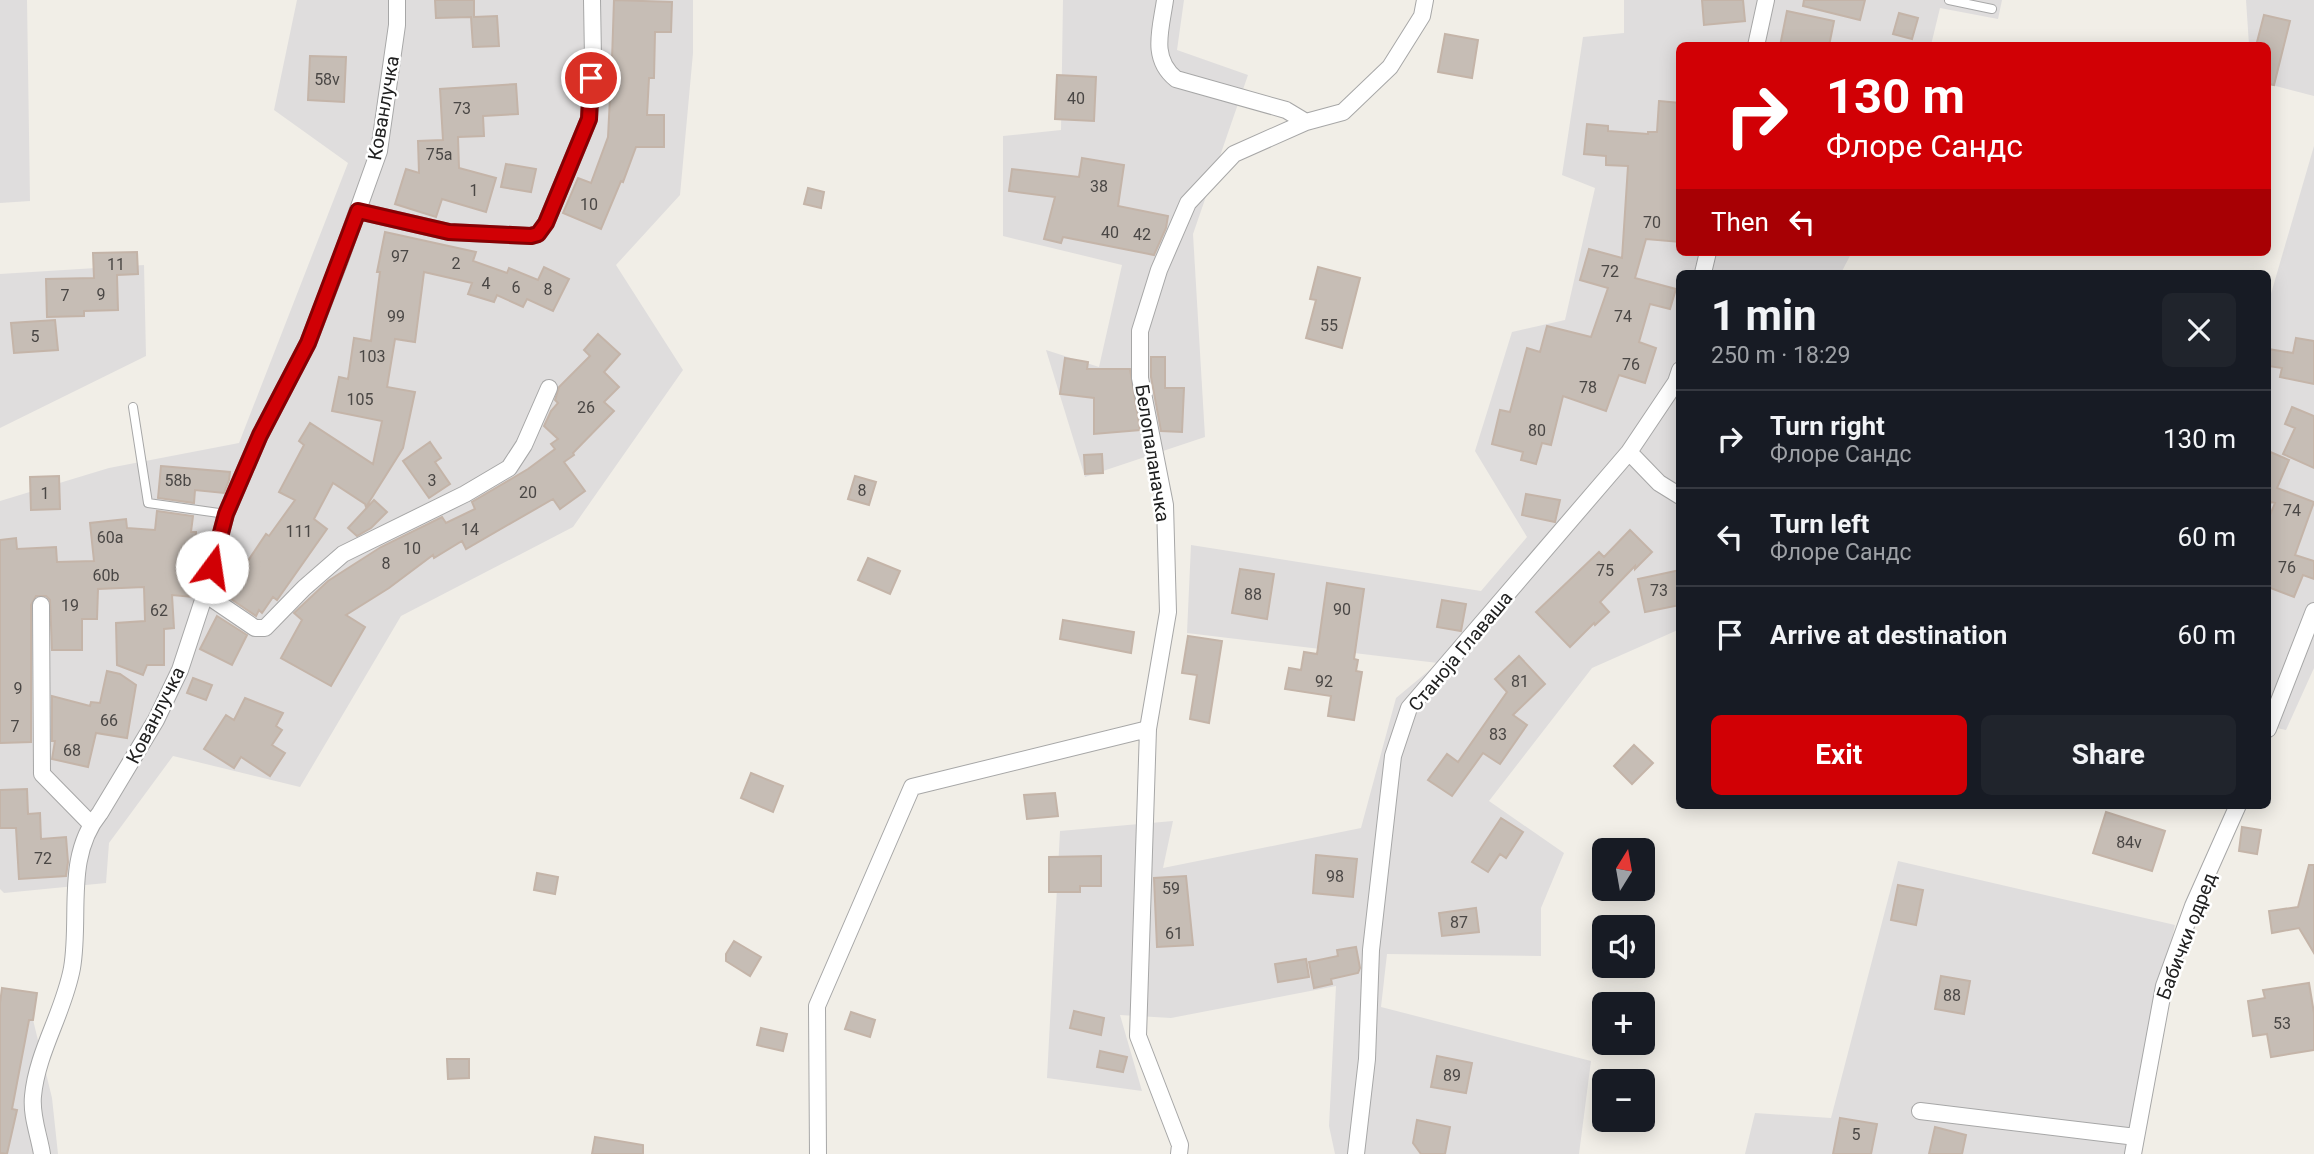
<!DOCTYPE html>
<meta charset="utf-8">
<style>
body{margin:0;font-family:Roboto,sans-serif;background:#20242c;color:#f1f3f6;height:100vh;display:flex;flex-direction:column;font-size:26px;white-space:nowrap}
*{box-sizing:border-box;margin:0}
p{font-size:23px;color:#9ea1a6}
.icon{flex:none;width:38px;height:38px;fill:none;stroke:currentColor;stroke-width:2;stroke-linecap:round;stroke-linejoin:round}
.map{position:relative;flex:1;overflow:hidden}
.drawer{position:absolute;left:1676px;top:270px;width:595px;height:539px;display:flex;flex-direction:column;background:#171b24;border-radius:10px;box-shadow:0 4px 18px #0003}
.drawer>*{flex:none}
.guide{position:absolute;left:1676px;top:42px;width:595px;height:214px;border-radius:10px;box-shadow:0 4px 18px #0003;background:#d10005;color:#fff;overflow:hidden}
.needle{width:46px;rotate:11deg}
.buttons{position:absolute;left:1592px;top:838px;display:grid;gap:14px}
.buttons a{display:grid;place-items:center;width:63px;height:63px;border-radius:10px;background:#171b24;box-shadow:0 4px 18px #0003;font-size:35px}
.pin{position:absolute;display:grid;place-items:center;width:60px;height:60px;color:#fff;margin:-30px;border:4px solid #fff;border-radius:50%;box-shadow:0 2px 7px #0007}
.me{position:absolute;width:77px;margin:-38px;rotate:14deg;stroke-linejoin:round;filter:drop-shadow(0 0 5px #0008)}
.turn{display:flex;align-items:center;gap:24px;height:147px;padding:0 35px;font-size:32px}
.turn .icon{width:91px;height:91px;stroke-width:2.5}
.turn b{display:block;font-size:49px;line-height:60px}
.then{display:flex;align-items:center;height:66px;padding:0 35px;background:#0003;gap:14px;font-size:26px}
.round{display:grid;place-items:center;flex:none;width:74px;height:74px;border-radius:10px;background:#20242c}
.headline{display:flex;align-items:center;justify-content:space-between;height:119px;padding:0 35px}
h1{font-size:42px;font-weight:700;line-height:52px}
.action{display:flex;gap:14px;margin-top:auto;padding:14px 35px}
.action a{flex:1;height:80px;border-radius:10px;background:#d10005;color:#fff;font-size:28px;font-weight:700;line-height:80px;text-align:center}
.action a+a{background:#20242c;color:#f1f3f6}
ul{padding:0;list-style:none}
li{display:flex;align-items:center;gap:21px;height:98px;padding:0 35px;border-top:2px solid #363941}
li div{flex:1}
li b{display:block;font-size:26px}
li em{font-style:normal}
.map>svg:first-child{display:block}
</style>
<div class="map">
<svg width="2314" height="1154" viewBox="0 0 2314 1154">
<rect width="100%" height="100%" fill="#f1eee7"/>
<path fill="#dfdddd" d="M0 0H27L30 201 0 203Z
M297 0H693V53L680 195 616 265 683 370 573 527 401 616 300 787 173 756 109 843 106 883 4 893 0 889V501L109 468 239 443 348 163 274 110Z
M1063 0H1184L1177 50 1248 75 1193 234 1205 437 1085 477 1046 350 1099 367 1122 265 1003 236V136L1061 130Z
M1624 0H2002L1998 19 1940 8 1931 45 1680 46V252H1852L1841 273H1680V629L1592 668 1489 801 1564 853 1541 908V956L1387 954 1381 1007 1591 1061 1579 1154H1335L1329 1126 1336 986 1171 1018 1120 1015 1142 1091 1047 1078 1060 831 1173 821 1163 868 1361 828 1396 698 1438 663 1187 633 1191 545 1481 591 1527 537 1475 451 1512 332 1565 320 1595 188 1562 175 1583 37 1624 33Z
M2246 0H2314V96L2268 84V46L2249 45Z
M2314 146V668L2286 730 2268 726V304Z
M144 265 146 356 0 428V274Z
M1898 861 2175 925 2125 1154H1745L1755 1113 1831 1118Z
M0 995H27L52 1098 58 1154H0Z"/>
<path fill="#c6bdb5" stroke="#c4b4a8" stroke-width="2" d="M435 0H474V17L497 16 499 46 473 47 471 17 436 18Z
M614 0 672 2 671 32H655L654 78H649L647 115H664V147H636L623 182 621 181 601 229 563 213 578 178 591 183 608 137 611 77 602 76 603 60H612Z
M1702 0H1743L1745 21 1704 25Z
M1804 0H1865L1860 20 1803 6Z
M1787 11 1834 21 1829 46H1780Z
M1899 13 1918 18 1912 39 1893 34Z
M2264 15 2290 21 2274 85 2268 84V46H2256Z
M1445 34 1478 40 1472 78 1438 72Z
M310 56 346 57 344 102 308 100Z
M1057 75 1096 77 1094 121 1055 119Z
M516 84 518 114 483 116 484 136 458 137 459 168 496 178 486 212 442 199 436 217 395 204 406 169 419 173 418 141 443 140 440 89Z
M1659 101 1680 103V242L1646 239 1635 278 1676 289 1670 309 1650 304 1639 342 1656 348 1645 383 1619 375 1606 411 1563 396 1551 445 1542 443 1536 464 1521 460 1523 452 1492 444 1500 410 1510 412 1527 348 1540 352 1547 326 1591 337 1608 288 1580 280 1589 249 1622 258 1628 166 1606 165V156L1584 154 1587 124 1608 126V131L1648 134V132H1657Z
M1082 158 1124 165 1118 206 1168 216 1166 228 1154 255 1063 237 1061 243 1044 239 1055 197 1009 191 1012 169 1079 177Z
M506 164 536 169 531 192 501 187Z
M808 188 824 192 821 208 804 204Z
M385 232 476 252 473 261 507 273 509 268 538 280 544 267 569 279 553 311 527 299 523 307 497 295 494 302 468 294 472 283 424 272 415 342 395 339 387 387 415 392 403 448 366 507 365 504 333 483 314 519 327 529 277 600 273 597 262 613 259 610 256 616 225 595 266 534 269 536 295 500 279 492 304 445 299 441 310 423 373 464 382 421 332 411 339 377 348 379 354 338 371 341 380 272H377Z
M137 252 138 274 117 275 118 310 84 311V316L47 317 46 279 94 278 93 253Z
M1318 267 1360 278 1342 348 1306 338 1316 300 1310 299Z
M55 320 58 350 14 353 11 323Z
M598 334 620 354 604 372 619 387 604 402 614 411 573 453 574 455 564 462 585 491 560 509 553 499 466 549 462 541 434 558 433 555 389 588 346 615 365 627 331 686 281 658 302 620 294 613 328 581 381 547 442 517 446 523 475 509 472 502 528 469 555 449 551 444 558 439 544 426 551 411 558 403 555 400 559 387 590 356 584 350Z
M2296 338 2314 341V384L2280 377 2282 368 2268 366V349L2293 353Z
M1151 357H1165V388H1184L1182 432 1161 431 1151 377Z
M1065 358 1088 362 1087 369H1130L1140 430 1094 434V398L1060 394Z
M2292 407 2314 416V468L2283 454 2295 428 2285 424Z
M430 442 441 458 435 462 450 484 429 498 403 461Z
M2268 451 2289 460 2277 488 2314 502 2295 555 2314 561V579L2303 575 2294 597 2268 587V520L2275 503 2271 502 2268 508Z
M1102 454 1103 473 1085 474 1084 455Z
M161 466 230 472 229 480 224 493 195 490 194 503 158 498Z
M59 476 60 509 31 510 30 477Z
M855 476 876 482 869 505 848 499Z
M1526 494 1560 500 1555 522 1522 515Z
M374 500 387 512 371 528 357 536 348 528Z
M157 511 193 516 191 532H196L193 572H200L193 597 172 595 174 628 164 629V665H147L143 675 117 665 116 623 145 621 144 587 98 589 97 619H82V650H52L50 600 46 596H36L31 605V742L0 743V540L16 538 17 549 56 547 57 562 94 561 90 523 126 519 127 528 155 530Z
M1630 530 1652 552 1635 569V566L1600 602 1609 612 1595 625 1594 623 1570 647 1536 612 1599 552 1604 557Z
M868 558 900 571 890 594 858 580Z
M1240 569 1274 574 1267 619 1232 613Z
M1680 570V605L1645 612 1638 579Z
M1327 583 1364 589 1354 659 1358 660 1356 671 1362 672 1354 720 1328 716 1331 696 1285 689 1289 668 1301 670 1304 652 1317 654Z
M1442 600 1466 604 1461 631 1437 627Z
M217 616 247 635 232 665 200 649Z
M1063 620 1134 632 1131 653 1060 639Z
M1188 636 1222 641 1209 723 1190 719 1197 675 1182 673Z
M1519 656 1545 684 1513 715 1527 725 1500 764 1483 753 1452 796 1428 780 1447 754 1458 762 1507 692 1495 679Z
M107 671 120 674 136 685 127 738 96 733 88 767 52 759 55 741H52V696L90 706 91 702 100 703Z
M193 678 212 685 206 700 187 693Z
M245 698 283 713 276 726 282 730 272 745 285 753 270 776 241 757 234 768 204 749 226 715 234 720Z
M1634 745 1653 763 1632 784 1614 766Z
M751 773 783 786 773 812 741 798Z
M27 789 28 814 40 813 41 839 66 837 68 862 66 876 19 879 16 828H0V790Z
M1055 793 1058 816 1027 819 1024 795Z
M2106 812 2165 831 2152 871 2093 853Z
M1501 818 1523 832 1506 858 1500 854 1488 872 1472 862Z
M2242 827 2261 830 2257 854 2239 851Z
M1316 855 1357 859 1353 897 1313 893Z
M1101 856V886H1080V892H1049V857Z
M2309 865H2314V953L2299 928 2272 933 2269 911 2298 907Z
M537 873 558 877 555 894 534 890Z
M1186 876 1193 945 1157 947 1154 878Z
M1898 885 1923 890 1916 925 1891 920Z
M1476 908 1479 932 1442 936 1439 913Z
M734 941 761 957 750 976 726 961V954Z
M1356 947 1360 968 1358 973 1331 979 1332 984 1314 988 1309 962 1338 956 1337 950Z
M1306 959 1309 977 1278 982 1275 964Z
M1941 976 1970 981 1964 1014 1935 1009Z
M2309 983 2314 1013V1050L2271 1057 2267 1034 2253 1036 2248 1001 2265 998 2263 990Z
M2 988 37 993 33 1020H29L12 1109 17 1110 7 1154 0 1153V1003Z
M1074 1011 1104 1018 1101 1035 1070 1028Z
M851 1012 875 1020 870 1037 845 1029Z
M761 1028 787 1034 783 1051 757 1045Z
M1100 1051 1127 1057 1123 1072 1097 1067Z
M1437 1056 1472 1063 1466 1093 1431 1087Z
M447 1059H469V1078L448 1079Z
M1840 1118 1877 1124 1871 1154H1833Z
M1417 1120 1450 1127 1445 1154H1421L1413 1143Z
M1935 1127 1966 1135 1962 1154H1929Z
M595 1137 643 1145V1154H592Z"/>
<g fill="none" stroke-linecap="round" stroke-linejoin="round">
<defs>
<path id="service" d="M1949 0 1992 9
M133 407 148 503 226 514"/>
<path id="minor" d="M1165 0C1161 29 1150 58 1176 79L1286 110 1306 122
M1756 46 1766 0
M358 211 449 232 531 236 538 234 546 223 589 119 593 58 592 0
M1703 273 1708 252
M1629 452 1659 483 1680 496
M205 594 255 628H265L304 588 343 554 465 494 509 468 524 445 549 388
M41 605 42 774 91 824
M2268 729 2314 611
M1920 1111 2136 1137
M42 1154C39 1135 31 1116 33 1096 37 1052 64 1012 72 968 81 916 64 857 100 813L156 720 180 670 205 594 226 514 260 435 308 343 340 260 379 151 397 25V0
M818 1154 817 1006 912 787 1148 729
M1179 1154 1180 1145 1138 1036 1148 729 1168 612 1165 505 1140 378V331L1159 270 1188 203 1234 154 1306 122 1343 112 1390 67 1422 16 1425 0
M1356 1154 1367 1059 1371 950 1393 756 1409 708 1629 452 1676 382 1680 370
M2133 1154 2164 986 2193 906 2238 805"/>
</defs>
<use href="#service" stroke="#a7a7a7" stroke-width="10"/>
<use href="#minor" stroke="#a7a7a7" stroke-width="18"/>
<use href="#service" stroke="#fff" stroke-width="8"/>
<use href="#minor" stroke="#fff" stroke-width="16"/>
</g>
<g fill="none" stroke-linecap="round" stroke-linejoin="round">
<defs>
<path id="route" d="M212 567 226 514 260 435 308 343 358 211 449 232 531 236 538 234 546 223 589 119 591 78"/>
</defs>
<use href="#route" stroke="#880003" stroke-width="18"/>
<use href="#route" stroke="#d10005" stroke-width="12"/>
</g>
<g text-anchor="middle" stroke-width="5" stroke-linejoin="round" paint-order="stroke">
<g font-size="16" fill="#4a4745">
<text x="327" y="85">58v</text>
<text x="1076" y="104">40</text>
<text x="462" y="114">73</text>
<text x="439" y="160">75a</text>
<text x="1099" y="192">38</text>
<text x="474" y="196">1</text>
<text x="589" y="210">10</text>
<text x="1652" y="228">70</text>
<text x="1110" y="238">40</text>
<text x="1142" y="240">42</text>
<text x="400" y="262">97</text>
<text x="456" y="269">2</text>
<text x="116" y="270">11</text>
<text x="1610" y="277">72</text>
<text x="486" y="289">4</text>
<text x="516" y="293">6</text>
<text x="548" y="295">8</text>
<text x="101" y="300">9</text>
<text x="65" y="301">7</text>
<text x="396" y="322">99</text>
<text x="1623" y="322">74</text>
<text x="1329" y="331">55</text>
<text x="35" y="342">5</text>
<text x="372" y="362">103</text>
<text x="1631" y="370">76</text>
<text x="1588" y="393">78</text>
<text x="360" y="405">105</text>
<text x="586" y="413">26</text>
<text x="1537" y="436">80</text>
<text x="178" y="486">58b</text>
<text x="432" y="486">3</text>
<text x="862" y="496">8</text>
<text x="528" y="498">20</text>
<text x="45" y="499">1</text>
<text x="2292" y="516">74</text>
<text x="470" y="535">14</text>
<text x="299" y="537">111</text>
<text x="110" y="543">60a</text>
<text x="412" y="554">10</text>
<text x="386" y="569">8</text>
<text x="2287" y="573">76</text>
<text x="1605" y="576">75</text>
<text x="106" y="581">60b</text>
<text x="1659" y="596">73</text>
<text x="1253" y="600">88</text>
<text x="70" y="611">19</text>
<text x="1342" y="615">90</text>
<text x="159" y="616">62</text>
<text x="1324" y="687">92</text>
<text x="1520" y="687">81</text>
<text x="18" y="694">9</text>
<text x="109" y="726">66</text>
<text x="15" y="732">7</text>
<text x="1498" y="740">83</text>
<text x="72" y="756">68</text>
<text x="2129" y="848">84v</text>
<text x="43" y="864">72</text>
<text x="1335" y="882">98</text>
<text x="1171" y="894">59</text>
<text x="1459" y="928">87</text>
<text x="1174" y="939">61</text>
<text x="1952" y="1001">88</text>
<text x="2282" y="1029">53</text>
<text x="1452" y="1081">89</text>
<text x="1856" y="1140">5</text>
</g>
<g font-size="19" fill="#202020" stroke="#fff">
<text transform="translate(383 108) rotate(-80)" y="7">Кованлучка</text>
<text transform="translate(1153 453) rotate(81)" y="7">Белопаланачка</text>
<text transform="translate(1460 651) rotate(-50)" y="7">Станоја Главаша</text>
<text transform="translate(155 715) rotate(-63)" y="7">Кованлучка</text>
<text transform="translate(2186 936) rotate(-69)" y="7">Бабички одред</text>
</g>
</g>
</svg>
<div class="buttons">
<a><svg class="needle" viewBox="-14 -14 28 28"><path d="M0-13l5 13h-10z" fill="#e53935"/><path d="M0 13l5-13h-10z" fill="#9ea1a6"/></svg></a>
<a><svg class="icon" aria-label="sound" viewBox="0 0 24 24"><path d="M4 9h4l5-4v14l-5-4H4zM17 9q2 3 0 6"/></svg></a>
<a>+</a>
<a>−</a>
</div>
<div class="pin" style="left:591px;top:78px;background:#d93025"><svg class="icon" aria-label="arrive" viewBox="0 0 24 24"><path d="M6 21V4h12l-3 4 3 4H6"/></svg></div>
<svg class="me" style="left:212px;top:567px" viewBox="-20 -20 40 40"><circle r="19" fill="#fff"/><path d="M0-13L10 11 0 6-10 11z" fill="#d10005"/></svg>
<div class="guide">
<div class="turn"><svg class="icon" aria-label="right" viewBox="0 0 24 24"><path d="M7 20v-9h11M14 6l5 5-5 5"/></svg><div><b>130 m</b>Флоре Сандс</div></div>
<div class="then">Then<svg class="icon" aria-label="left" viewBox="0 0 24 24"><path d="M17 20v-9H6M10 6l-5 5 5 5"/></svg></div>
</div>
<section class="drawer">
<div class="headline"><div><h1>1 min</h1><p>250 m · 18:29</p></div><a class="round"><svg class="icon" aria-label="close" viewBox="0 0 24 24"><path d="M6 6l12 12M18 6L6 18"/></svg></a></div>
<ul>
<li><svg class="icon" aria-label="right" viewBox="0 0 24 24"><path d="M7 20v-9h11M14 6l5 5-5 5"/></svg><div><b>Turn right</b><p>Флоре Сандс</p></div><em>130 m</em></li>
<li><svg class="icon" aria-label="left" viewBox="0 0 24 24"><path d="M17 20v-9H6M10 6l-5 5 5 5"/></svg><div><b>Turn left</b><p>Флоре Сандс</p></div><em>60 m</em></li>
<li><svg class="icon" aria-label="arrive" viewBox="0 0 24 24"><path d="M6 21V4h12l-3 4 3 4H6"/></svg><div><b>Arrive at destination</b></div><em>60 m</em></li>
</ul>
<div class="action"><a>Exit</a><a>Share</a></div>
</section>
</div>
